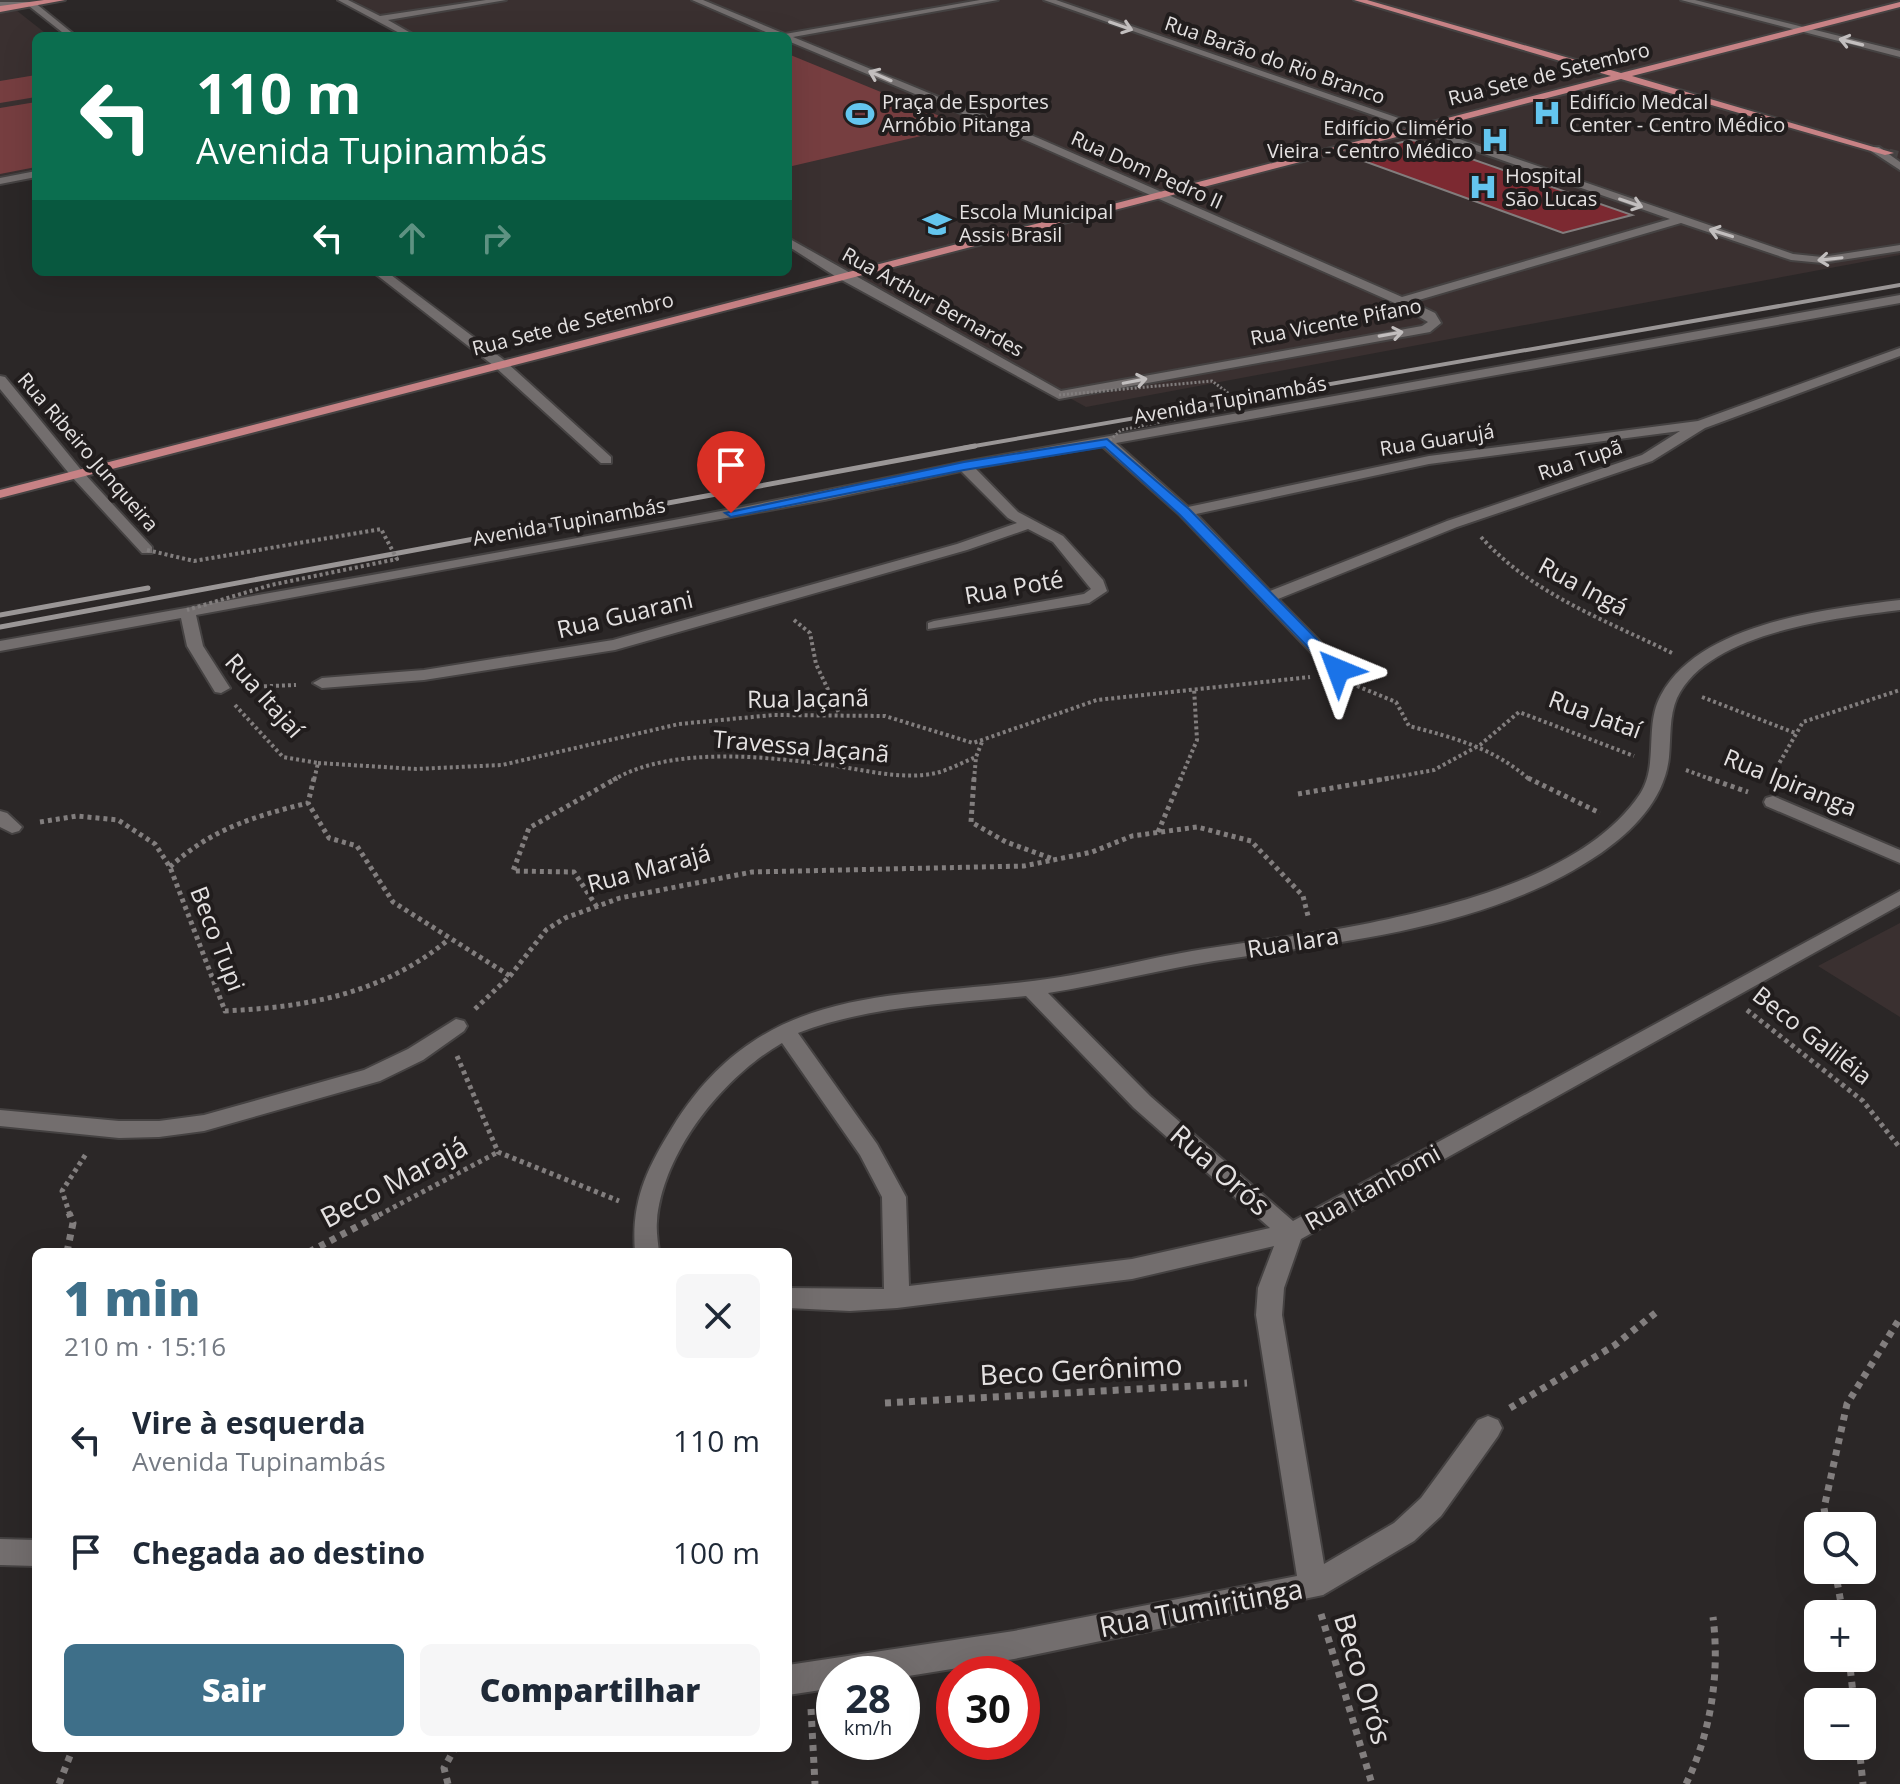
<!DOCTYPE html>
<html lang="pt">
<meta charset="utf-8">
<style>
body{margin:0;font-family:"Open Sans",sans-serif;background:#f6f6f7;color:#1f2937;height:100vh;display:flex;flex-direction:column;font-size:30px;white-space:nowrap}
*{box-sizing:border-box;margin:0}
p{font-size:26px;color:#747a83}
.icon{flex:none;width:44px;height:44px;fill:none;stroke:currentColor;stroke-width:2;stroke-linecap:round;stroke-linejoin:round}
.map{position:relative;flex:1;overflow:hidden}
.sheet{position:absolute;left:32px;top:1248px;width:760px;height:504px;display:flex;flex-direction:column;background:#fff;border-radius:12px;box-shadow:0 8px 32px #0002}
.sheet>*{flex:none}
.top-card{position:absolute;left:32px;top:32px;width:760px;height:244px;border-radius:12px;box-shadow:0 8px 32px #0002;background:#0b6e4f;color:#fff;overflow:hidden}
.fabs{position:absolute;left:1804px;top:1512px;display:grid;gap:16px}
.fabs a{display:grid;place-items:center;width:72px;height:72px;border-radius:12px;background:#fff;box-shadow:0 8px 32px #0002;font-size:40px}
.speed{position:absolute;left:816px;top:1656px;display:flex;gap:16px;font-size:40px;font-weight:700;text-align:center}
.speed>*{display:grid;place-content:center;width:104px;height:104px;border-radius:50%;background:#fff;box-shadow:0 8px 32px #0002;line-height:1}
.speed small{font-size:20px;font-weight:400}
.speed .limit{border:12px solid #d22;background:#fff;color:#111}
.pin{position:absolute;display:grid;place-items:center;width:68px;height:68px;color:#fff;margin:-82px -34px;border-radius:50% 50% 50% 0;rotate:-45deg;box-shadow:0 0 8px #0007}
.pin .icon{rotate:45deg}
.me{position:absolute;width:88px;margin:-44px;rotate:316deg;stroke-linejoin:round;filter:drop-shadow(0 0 6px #0008)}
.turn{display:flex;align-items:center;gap:28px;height:168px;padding:0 32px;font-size:36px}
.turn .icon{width:104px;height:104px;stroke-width:2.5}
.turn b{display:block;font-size:56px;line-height:68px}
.lanes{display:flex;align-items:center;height:76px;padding:0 32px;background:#0003;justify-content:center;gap:40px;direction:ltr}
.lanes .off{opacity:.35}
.round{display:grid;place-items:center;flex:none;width:84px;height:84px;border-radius:12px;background:#f6f6f7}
.summary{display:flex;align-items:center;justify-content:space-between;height:136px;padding:0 32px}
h1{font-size:48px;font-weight:800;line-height:60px;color:#3e6f89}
.button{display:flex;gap:16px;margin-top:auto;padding:16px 32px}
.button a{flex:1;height:92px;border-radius:12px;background:#3e6f89;color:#fff;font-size:32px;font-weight:800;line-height:92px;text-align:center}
.button a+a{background:#f6f6f7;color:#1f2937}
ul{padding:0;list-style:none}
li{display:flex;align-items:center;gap:24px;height:112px;padding:0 32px}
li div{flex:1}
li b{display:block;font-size:30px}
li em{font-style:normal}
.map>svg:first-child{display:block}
</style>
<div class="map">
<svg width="1900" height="1784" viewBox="0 0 1900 1784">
<rect width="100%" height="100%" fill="#2b2727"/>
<path fill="#3a3030" d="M353 0H1900V255L1086 407 788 242V36H418Z
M16 10 49 36H36V169L0 176V13Z
M1900 923V1017L1818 966Z"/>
<path fill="#763e40" d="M788 54 964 126 788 167Z
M36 75V97L0 103V81Z
M36 102V167L0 174V108Z"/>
<path fill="#7c2931" stroke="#827d7d" stroke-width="2" d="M1411 140 1423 142 1632 215 1563 233 1347 155Z"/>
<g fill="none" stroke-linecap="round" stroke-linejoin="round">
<path stroke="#474343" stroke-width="9" stroke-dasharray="9 5" stroke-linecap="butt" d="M1889 153 1900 156"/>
<defs>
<path id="minor" d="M338 0H348L380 16 486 0H506L388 20 416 36H405Z
M692 0H703L785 34 980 0H998L793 37 1038 138 1402 297 1670 219 1044 0H1056L1793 254 1822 257 1900 245V251L1822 263 1791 260 1681 223 1412 302 1435 313 1441 323 1430 332 1059 399 838 278 788 246V238L1061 391 1422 326 1428 322 1397 304 1030 142 788 41V36H775Z
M1681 0H1695L1900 51V57Z
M0 2H34L76 36H67L29 6H0Z
M1871 147H1879L1900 162V170L1871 151Z
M36 171V177L0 184V178Z
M373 272H387L504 360 611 457V463H601L494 366Z
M1900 295V303L1116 443 1188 507 1429 456 1698 421 1900 348V356L1705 428 1652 461 1457 527 1278 599 1344 666V674H1332L1180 515 1102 446 975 468 1018 512 1063 536 1103 580 1107 591 1089 603 928 629V623L934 621 1084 594 1091 589 1053 542 1028 529 967 550 615 650 424 680 322 688 313 683 322 678 424 670 613 640 957 544 1017 523 1008 518 961 471 824 500 196 615 203 646 230 688 221 693 215 692 187 646 181 618 0 651V641C320 583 644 530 964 462ZM1680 431 1642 455 1447 521 1270 591 1196 514 1429 464Z
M0 376 5 377 82 471 152 547V553H142L72 477 0 389Z
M1900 600V610C1836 618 1708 632 1677 698 1669 716 1671 738 1669 757 1665 798 1634 830 1601 853 1490 929 1344 941 1214 961 1159 970 1104 984 1048 993L1150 1096 1293 1221 1900 891V905L1301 1239 1284 1288 1282 1315 1324 1564 1394 1523 1421 1498 1478 1420 1488 1416 1498 1420 1502 1428 1498 1436 1441 1516 1414 1541 1323 1595 1014 1659 902 1677V1674H834V1688L788 1695V1665L1014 1631 1297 1576 1256 1315 1258 1288 1274 1246 1132 1279 897 1308 850 1311 788 1308V1288L884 1289 882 1197 860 1155 782 1043C723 1077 663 1152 657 1221 656 1231 658 1242 659 1252H635C631 1202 646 1170 672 1128 765 976 902 1001 1054 978 1100 971 1146 959 1192 951 1251 941 1311 935 1370 923 1458 905 1587 873 1640 794 1659 765 1644 725 1661 695 1700 623 1826 609 1900 600ZM1026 996 1134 1108 1270 1228 1132 1259 909 1286 906 1197 877 1144 798 1033C871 1005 949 1004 1026 996Z
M1773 796 1900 850V863L1766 806 1764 802 1766 798Z
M0 811 7 813 22 827 19 831 12 833 0 827Z
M456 1019 464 1021 467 1026 464 1031 423 1060 380 1081 204 1131 159 1137 119 1138 0 1126V1110L119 1121H159L204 1115 364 1070 408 1049Z
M0 1539 36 1540V1566L0 1565Z"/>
<path id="major" d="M44 0H65L0 12V6Z
M1354 0H1367L1621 73 1900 2V7L1632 76 1894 153 1885 155 1621 79 0 498V490L1611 76Z"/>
</defs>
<use href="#minor" stroke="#454242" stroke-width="4"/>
<use href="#major" stroke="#454242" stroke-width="4"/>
<path stroke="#827e7e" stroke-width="4" stroke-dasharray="3 3" stroke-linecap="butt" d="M1481 537C1532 594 1605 620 1672 653
M794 620 810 633 816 664 839 713
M1357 686 1396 702 1409 726C1455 738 1494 748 1530 780
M246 687 296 685
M1702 697 1795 733
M235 705 283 757 318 763 314 780
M318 763 416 769 502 765 679 724 773 715 885 716 973 743 1097 700 1310 677
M1686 770 1713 780
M613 780C673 745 771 757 837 766 868 771 905 780 936 773 949 770 963 762 976 757L982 742
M974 780 976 757
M1180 780 1197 740 1194 688
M1379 780 1434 770 1480 745 1519 712 1634 756
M1776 780 1777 767 1803 722 1900 690"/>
<path stroke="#827e7e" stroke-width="5" stroke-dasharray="4 4" stroke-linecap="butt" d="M314 778 308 803 329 838 357 846 393 902 510 976
M974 778 971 822 1006 842 1056 860
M1528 778 1600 813
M1708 778 1748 792
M1298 794 1390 778
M40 822 77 816 118 820 155 844 170 867 225 1011C308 1007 382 994 448 940
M1158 832 1181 778
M170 867C211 829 255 816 308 803
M597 907 574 872 513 871 529 828 617 778
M475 1009 510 976 546 930 565 918 620 898 752 872 1024 866 1092 852 1132 836 1197 827 1251 841 1303 896 1308 916
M1747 1010 1863 1101 1900 1148
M457 1056 498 1152 619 1201
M70 1215 62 1191 86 1154
M379 1215 498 1152"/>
<path stroke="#827e7e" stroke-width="7" stroke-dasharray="6 6" stroke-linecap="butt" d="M67 1252 73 1223 69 1213
M309 1252 383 1213
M885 1403 1247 1383
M1510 1408 1615 1345 1659 1310
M1827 1526 1824 1508 1847 1404 1900 1318
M1835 1570 1843 1614
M1321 1614 1372 1784
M1849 1658 1854 1702
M811 1709 815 1784
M1859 1746 1863 1784
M59 1784 73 1748
M448 1784 444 1768 455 1748
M1686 1784C1711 1732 1720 1674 1713 1617"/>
<use href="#minor" fill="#736e6e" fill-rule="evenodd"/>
<use href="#major" fill="#c78285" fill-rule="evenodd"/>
<path stroke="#9a9696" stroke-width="4" d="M963 448 1900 285"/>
<path stroke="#9a9696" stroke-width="5" d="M0 615 148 588
M0 627 975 446"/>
<path stroke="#827e7e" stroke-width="3" stroke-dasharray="2 2" stroke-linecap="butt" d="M1059 395 1212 381 1244 405 1121 430 1107 443"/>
<path stroke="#827e7e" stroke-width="4" stroke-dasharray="3 3" stroke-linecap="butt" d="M147 550 194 561 381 529 397 559 271 585 187 610"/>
</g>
<defs><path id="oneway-shaft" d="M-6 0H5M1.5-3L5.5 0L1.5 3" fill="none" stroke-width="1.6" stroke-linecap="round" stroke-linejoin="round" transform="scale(2)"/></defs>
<g stroke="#c2bebe">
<use href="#oneway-shaft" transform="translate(1121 26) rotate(19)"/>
<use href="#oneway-shaft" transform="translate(1851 42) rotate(-166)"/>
<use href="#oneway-shaft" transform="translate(880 76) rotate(-157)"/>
<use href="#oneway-shaft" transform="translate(1631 203) rotate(19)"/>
<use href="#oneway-shaft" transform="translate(1721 233) rotate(-163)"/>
<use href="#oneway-shaft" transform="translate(1830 259) rotate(174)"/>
<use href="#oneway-shaft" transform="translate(1391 334) rotate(-10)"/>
<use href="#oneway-shaft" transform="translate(1135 381) rotate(-11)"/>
</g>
<path fill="#1a73e8" stroke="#114b97" stroke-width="2" d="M1107 439 1189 509 1344 667V673H1333L1180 515 1105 447 964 470 731 517 725 513 964 462Z"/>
<defs>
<symbol id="hospital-bare" viewBox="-9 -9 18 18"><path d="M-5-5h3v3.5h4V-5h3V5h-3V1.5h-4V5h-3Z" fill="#64c5ee" stroke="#211d1d" stroke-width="2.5" paint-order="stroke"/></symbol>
<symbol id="stadium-bare" viewBox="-9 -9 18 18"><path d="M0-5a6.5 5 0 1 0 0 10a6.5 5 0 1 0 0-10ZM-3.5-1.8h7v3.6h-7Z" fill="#64c5ee" stroke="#211d1d" stroke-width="2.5" paint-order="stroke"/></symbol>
<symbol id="school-bare" viewBox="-9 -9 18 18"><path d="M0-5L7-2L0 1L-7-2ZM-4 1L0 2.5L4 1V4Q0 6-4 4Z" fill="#64c5ee" stroke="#211d1d" stroke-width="2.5" paint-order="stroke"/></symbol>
</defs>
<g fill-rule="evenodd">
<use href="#hospital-bare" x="1527" y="93" width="40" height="40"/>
<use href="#stadium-bare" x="840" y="94" width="40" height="40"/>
<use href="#hospital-bare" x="1475" y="120" width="40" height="40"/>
<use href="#hospital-bare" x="1463" y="167" width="40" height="40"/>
<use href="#school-bare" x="917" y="204" width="40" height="40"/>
</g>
<g text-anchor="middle" stroke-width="8" stroke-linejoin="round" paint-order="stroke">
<g font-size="20" fill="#e4e1e1" stroke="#211d1d">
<text transform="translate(1275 60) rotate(19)" y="7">Rua Barão do Rio Branco</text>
<text transform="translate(1549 74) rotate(-14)" y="7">Rua Sete de Setembro</text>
<text transform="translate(1147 170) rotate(24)" y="7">Rua Dom Pedro II</text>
<text transform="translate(933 302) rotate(29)" y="7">Rua Arthur Bernardes</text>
<text transform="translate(1336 322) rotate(-11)" y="7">Rua Vicente Pifano</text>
<text transform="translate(573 324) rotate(-14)" y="7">Rua Sete de Setembro</text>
<text transform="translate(1230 400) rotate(-10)" y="7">Avenida Tupinambás</text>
<text transform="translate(1437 440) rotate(-9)" y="7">Rua Guarujá</text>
<text transform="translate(88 452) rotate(49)" y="7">Rua Ribeiro Junqueira</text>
<text transform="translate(1580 460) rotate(-19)" y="7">Rua Tupã</text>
<text transform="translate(569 522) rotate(-10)" y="7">Avenida Tupinambás</text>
</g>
<g font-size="20" fill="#e4e1e1" stroke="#211d1d" text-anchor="start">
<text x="882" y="109">Praça de Esportes<tspan x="882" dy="23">Arnóbio Pitanga</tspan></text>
<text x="1569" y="109">Edifício Medcal<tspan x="1569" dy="23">Center - Centro Médico</tspan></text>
<text x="1473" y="135" text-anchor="end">Edifício Climério<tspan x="1473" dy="23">Vieira - Centro Médico</tspan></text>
<text x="1505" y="183">Hospital<tspan x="1505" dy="23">São Lucas</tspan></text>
<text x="959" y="219">Escola Municipal<tspan x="959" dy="23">Assis Brasil</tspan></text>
</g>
<g font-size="24" fill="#e4e1e1" stroke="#211d1d">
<text transform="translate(1583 587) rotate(28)" y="8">Rua Ingá</text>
<text transform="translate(1014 588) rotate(-10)" y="8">Rua Poté</text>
<text transform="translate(625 615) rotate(-13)" y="8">Rua Guarani</text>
<text transform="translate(264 696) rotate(48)" y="8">Rua Itajaí</text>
<text transform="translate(808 699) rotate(-1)" y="8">Rua Jaçanã</text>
<text transform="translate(1595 715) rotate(20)" y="8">Rua Jataí</text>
<text transform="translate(801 747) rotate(5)" y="8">Travessa Jaçanã</text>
<text transform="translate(1790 783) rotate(22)" y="8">Rua Ipiranga</text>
<text transform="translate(649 869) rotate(-15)" y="8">Rua Marajá</text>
<text transform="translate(217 939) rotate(69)" y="8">Beco Tupi</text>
<text transform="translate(1293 943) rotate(-9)" y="8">Rua Iara</text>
<text transform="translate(1812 1036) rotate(38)" y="8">Beco Galiléia</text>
<text transform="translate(1373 1188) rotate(-29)" y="8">Rua Itanhomi</text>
</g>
<g font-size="28" fill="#e4e1e1" stroke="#211d1d">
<text transform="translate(1220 1170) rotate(41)" y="10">Rua Orós</text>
<text transform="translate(394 1182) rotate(-28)" y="10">Beco Marajá</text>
<text transform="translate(1081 1370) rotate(-3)" y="10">Beco Gerônimo</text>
<text transform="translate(1201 1608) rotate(-11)" y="10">Rua Tumiritinga</text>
<text transform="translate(1363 1679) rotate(73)" y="10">Beco Orós</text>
</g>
</g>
</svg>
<div class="fabs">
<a><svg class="icon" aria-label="search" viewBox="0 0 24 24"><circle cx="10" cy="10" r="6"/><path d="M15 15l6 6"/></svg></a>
<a>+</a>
<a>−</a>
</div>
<div class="speed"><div>28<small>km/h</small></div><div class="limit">30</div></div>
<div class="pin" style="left:731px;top:513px;background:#d93025"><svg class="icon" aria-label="arrive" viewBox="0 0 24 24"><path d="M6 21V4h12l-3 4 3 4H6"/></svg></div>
<svg class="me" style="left:1338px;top:670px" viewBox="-20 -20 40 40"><path d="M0-17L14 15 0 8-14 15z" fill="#1a73e8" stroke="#fff" stroke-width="4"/></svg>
<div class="top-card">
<div class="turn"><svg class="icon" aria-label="left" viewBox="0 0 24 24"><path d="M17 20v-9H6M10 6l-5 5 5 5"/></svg><div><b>110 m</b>Avenida Tupinambás</div></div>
<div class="lanes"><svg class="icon" aria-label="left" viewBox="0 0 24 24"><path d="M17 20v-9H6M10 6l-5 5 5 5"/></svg><svg class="icon off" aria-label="ahead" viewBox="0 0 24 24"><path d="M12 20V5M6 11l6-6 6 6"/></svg><svg class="icon off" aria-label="right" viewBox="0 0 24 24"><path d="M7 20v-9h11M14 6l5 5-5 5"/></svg></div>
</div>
<section class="sheet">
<div class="summary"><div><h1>1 min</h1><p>210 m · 15:16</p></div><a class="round"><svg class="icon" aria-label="close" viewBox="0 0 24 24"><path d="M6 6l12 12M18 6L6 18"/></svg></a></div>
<ul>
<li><svg class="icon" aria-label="left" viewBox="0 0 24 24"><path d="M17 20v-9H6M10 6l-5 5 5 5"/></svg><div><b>Vire à esquerda</b><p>Avenida Tupinambás</p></div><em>110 m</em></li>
<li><svg class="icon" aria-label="arrive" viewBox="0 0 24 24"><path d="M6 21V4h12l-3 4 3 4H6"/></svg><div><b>Chegada ao destino</b></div><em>100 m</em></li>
</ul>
<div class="button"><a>Sair</a><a>Compartilhar</a></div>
</section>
</div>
